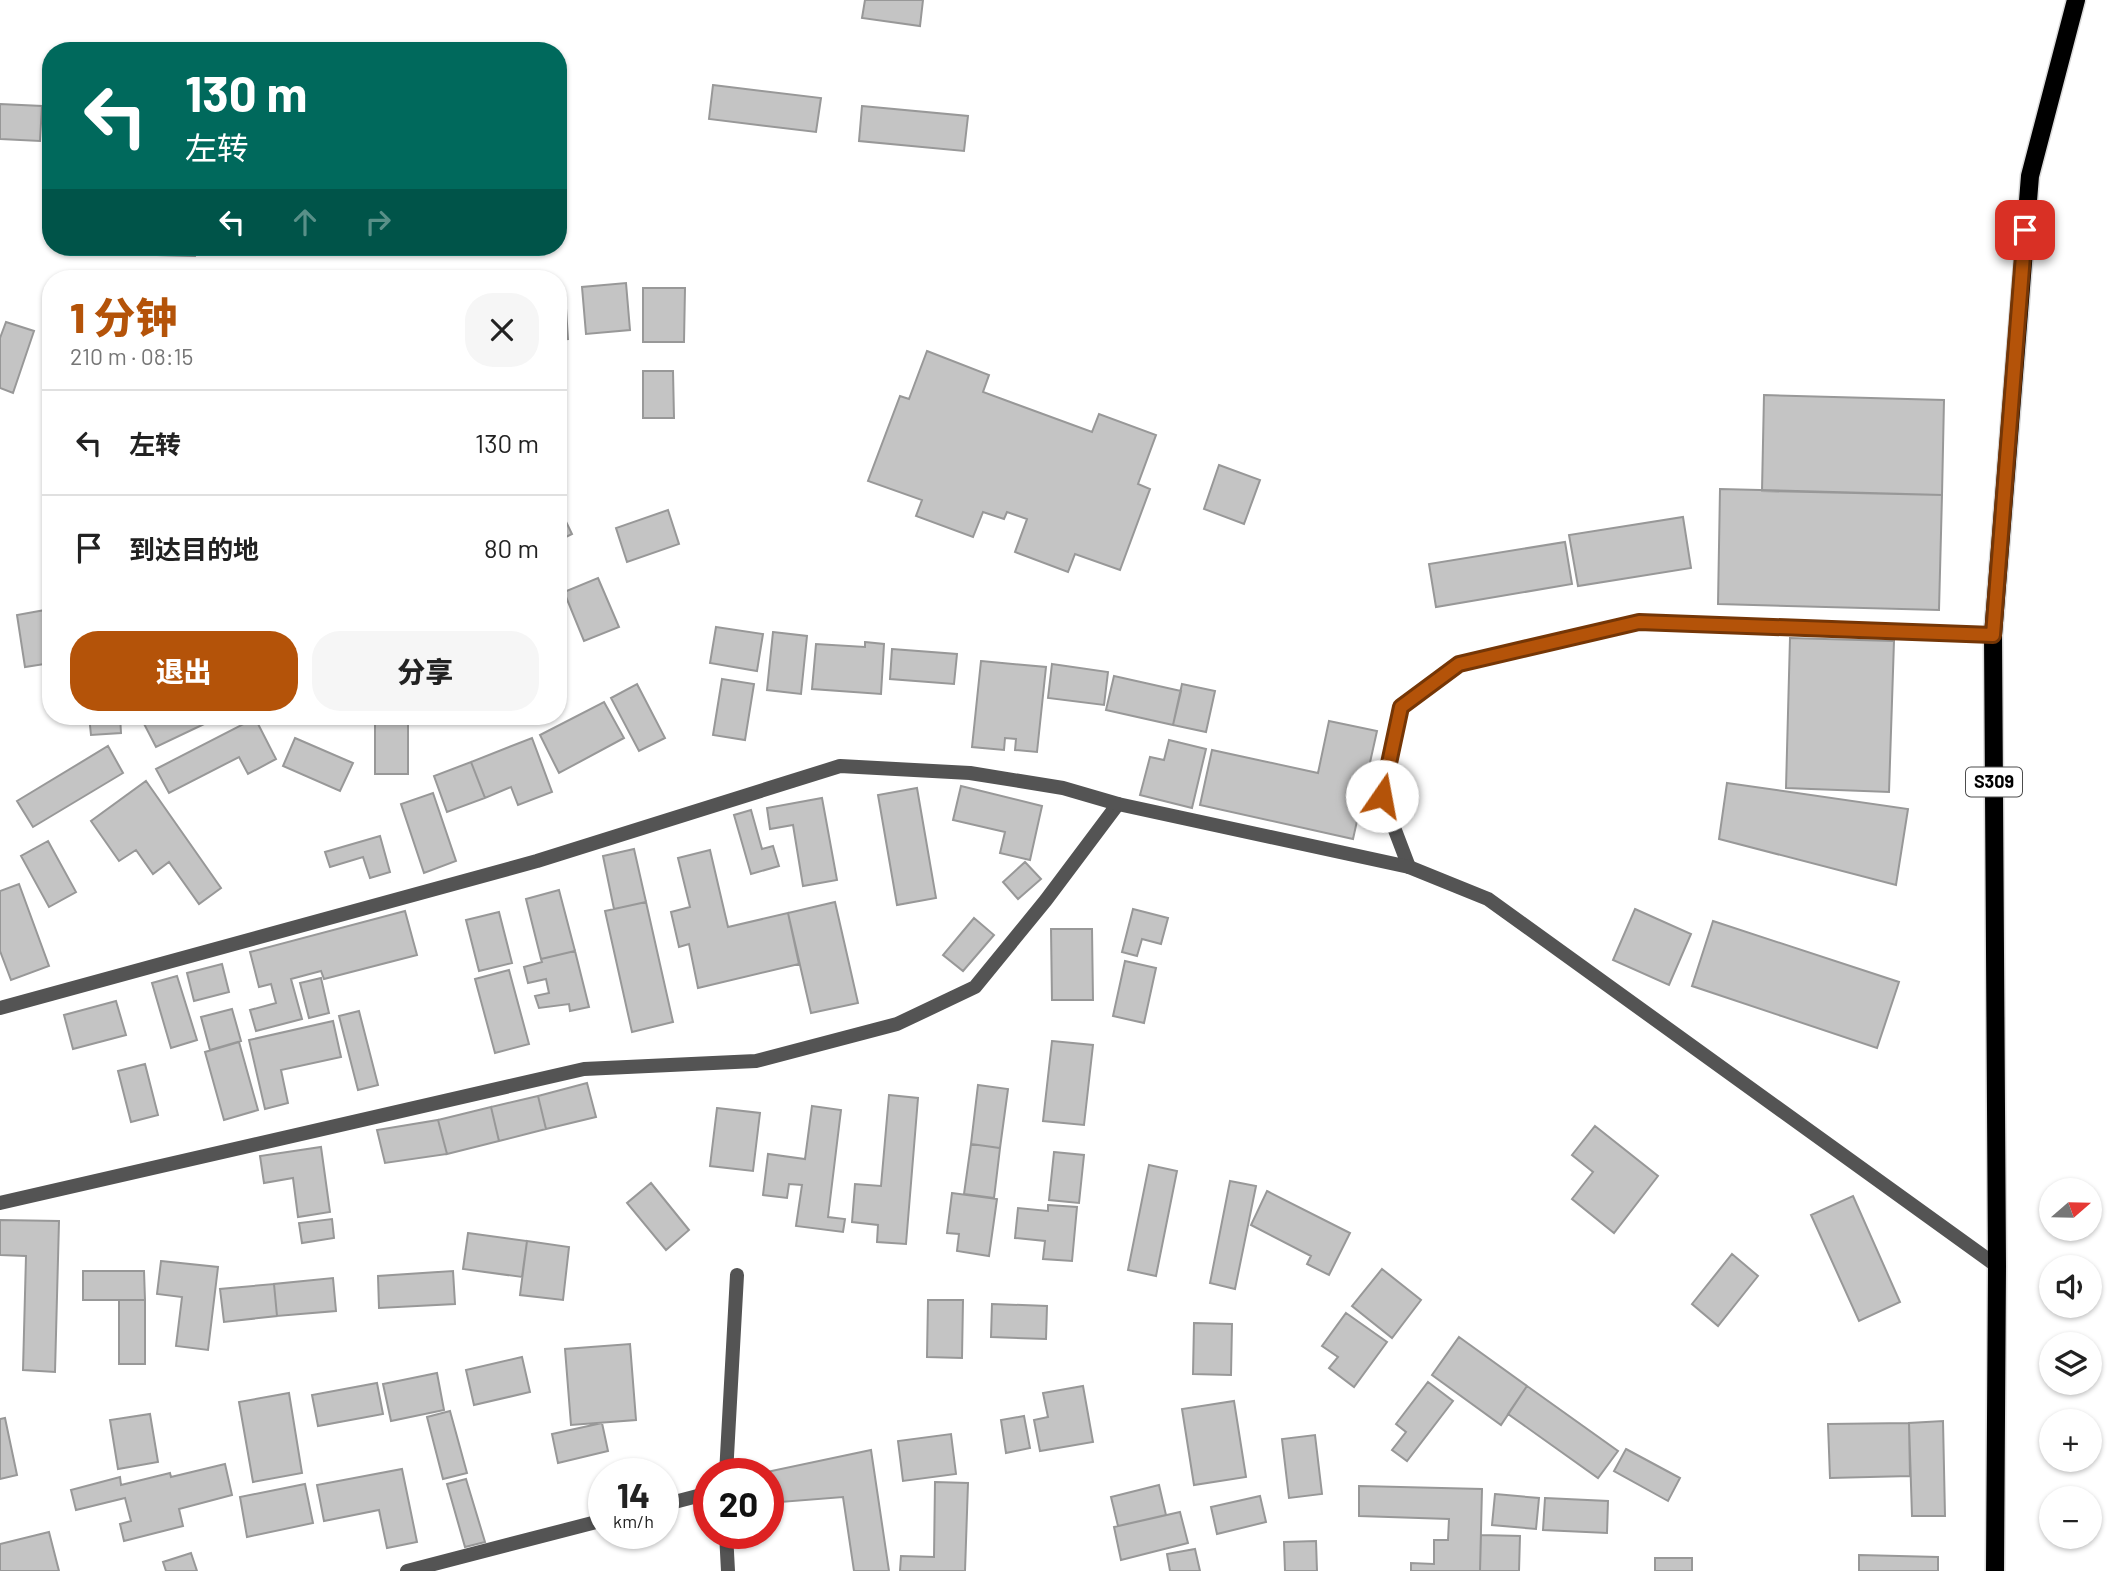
<!DOCTYPE html>
<html lang="zh">
<meta charset="utf-8">
<style>
body{margin:0;font-family:Barlow,"Noto Sans SC",sans-serif;background:#f6f6f6;color:#222;height:100vh;display:flex;flex-direction:column;font-size:26px;white-space:nowrap}
*{box-sizing:border-box;margin:0}
p{font-size:23px;color:#767676}
.icon{flex:none;width:38px;height:38px;fill:none;stroke:currentColor;stroke-width:2;stroke-linecap:round;stroke-linejoin:round}
.map{position:relative;flex:1;overflow:hidden}
.side{position:absolute;left:42px;top:270px;width:525px;height:455px;display:flex;flex-direction:column;background:#fff;border-radius:28px;box-shadow:0 2px 5px #0004}
.side>*{flex:none}
.guide{position:absolute;left:42px;top:42px;width:525px;height:214px;border-radius:28px;box-shadow:0 2px 5px #0004;background:#00695c;color:#fff;overflow:hidden}
.needle{width:46px;rotate:70deg}
.controls{position:absolute;left:2039px;top:1178px;display:grid;gap:14px}
.controls a{display:grid;place-items:center;width:63px;height:63px;border-radius:50%;background:#fff;box-shadow:0 2px 5px #0004;font-size:35px}
.speed{position:absolute;left:588px;top:1458px;display:flex;gap:14px;font-size:35px;font-weight:700;text-align:center}
.speed>*{display:grid;place-content:center;width:91px;height:91px;border-radius:50%;background:#fff;box-shadow:0 2px 5px #0004;line-height:1}
.speed small{font-size:18px;font-weight:400}
.speed .limit{border:10px solid #d22;background:#fff;color:#111}
.pin{position:absolute;display:grid;place-items:center;width:60px;height:60px;color:#fff;margin:-30px;border-radius:14px;box-shadow:0 4px 10px #0006}
.me{position:absolute;width:77px;margin:-38px;rotate:12deg;stroke-linejoin:round;filter:drop-shadow(0 0 5px #0008)}
.turn{display:flex;align-items:center;gap:24px;height:147px;padding:0 28px;font-size:32px}
.turn .icon{width:91px;height:91px;stroke-width:2.5}
.turn b{display:block;font-size:49px;line-height:60px}
.lanes{display:flex;align-items:center;height:66px;padding:0 28px;background:#0003;justify-content:center;gap:35px;direction:ltr}
.lanes .off{opacity:.35}
.round{display:grid;place-items:center;flex:none;width:74px;height:74px;border-radius:28px;background:#f6f6f6}
.overview{display:flex;align-items:center;justify-content:space-between;height:119px;padding:0 28px}
h1{font-size:42px;font-weight:800;line-height:52px;color:#b45309}
.button{display:flex;gap:14px;margin-top:auto;padding:14px 28px}
.button a{flex:1;height:80px;border-radius:28px;background:#b45309;color:#fff;font-size:28px;font-weight:800;line-height:80px;text-align:center}
.button a+a{background:#f6f6f6;color:#222}
ul{padding:0;list-style:none}
li{display:flex;align-items:center;gap:21px;height:105px;padding:0 28px;border-top:2px solid #e0e0e0}
li div{flex:1}
li b{display:block;font-size:26px}
li em{font-style:normal}
.map>svg:first-child{display:block}
</style>
<div class="map">
<svg width="2123" height="1571" viewBox="0 0 2123 1571">
<rect width="100%" height="100%" fill="#fff"/>
<path fill="#c4c4c4" stroke="#989898" stroke-width="2" d="M865 0H923L920 26 862 18Z
M713 85 821 98 816 132 709 119Z
M0 104 42 106 40 141 0 139Z
M862 106 968 116 964 151 859 141Z
M118 247H196L195 256 118 254Z
M626 283 630 330 586 334 582 287Z
M643 288H685L684 342H643Z
M558 293H565L568 339 558 340Z
M6 322 34 331 13 393 0 388V338Z
M927 351 989 375 983 392 1092 432 1099 414 1156 435 1138 484 1150 489 1120 570 1075 554 1068 572 1015 552 1027 519 1007 512 1004 519 983 512 973 537 916 516 922 500 868 481 900 396 909 399Z
M643 371H673L674 418H643Z
M1764 395 1944 400 1942 495 1762 491Z
M1219 465 1260 480 1244 524 1204 509Z
M1720 489 1942 495 1939 610 1718 604Z
M558 505 572 534 558 541Z
M668 510 679 544 627 562 616 528Z
M1683 517 1691 568 1578 586 1569 535Z
M1565 542 1572 584 1436 607 1429 564Z
M598 578 619 627 584 641 564 592Z
M45 610 51 663 25 667 17 615Z
M716 627 763 634 757 671 710 663Z
M773 632 807 636 801 694 767 690Z
M1790 638 1894 641 1889 792 1786 788Z
M865 642 884 644 881 694 812 689 816 644 865 647Z
M892 649 957 654 954 684 890 679Z
M981 661 1046 667 1037 752 1015 750 1016 739 1005 738 1004 750 972 747Z
M1052 664 1108 672 1104 705 1048 698Z
M1114 676 1181 691 1173 725 1106 710Z
M722 679 754 684 745 740 713 735Z
M637 684 665 738 639 751 611 698Z
M1182 684 1215 691 1206 732 1173 725Z
M604 702 624 738 559 773 540 735Z
M89 716H120L121 733 91 735Z
M146 716H221L156 747 141 718Z
M255 718 276 759 248 774 239 757 169 793 156 769Z
M375 719H408V774H375Z
M1329 721 1377 731 1353 839 1200 805 1212 750 1318 773Z
M295 738 353 763 340 791 283 766Z
M532 738 552 792 518 805 511 787 485 798 471 762Z
M1169 740 1206 749 1192 808 1140 795 1150 757 1164 760Z
M108 746 123 773 33 827 17 801Z
M471 762 485 798 447 812 434 776Z
M146 781 221 888 199 904 169 862 153 874 136 850 119 861 91 821Z
M1727 783 1908 809 1896 885 1719 839Z
M961 786 1042 806 1030 860 1000 853 1005 832 953 820Z
M917 788 936 898 897 905 878 795Z
M433 793 456 861 424 873 401 804Z
M822 798 837 880 803 886 793 825 770 829 767 808Z
M751 810 762 849 773 846 779 866 751 874 734 815Z
M380 836 390 872 370 878 363 857 330 867 325 852Z
M48 841 76 892 49 907 21 856Z
M634 849 646 902 614 909 603 856Z
M710 850 728 927 788 913 799 964 698 988 689 944 679 947 671 912 690 907 678 858Z
M1025 862 1041 879 1018 899 1003 882Z
M19 884 49 966 11 980 0 951V891Z
M559 890 575 951 541 959 526 899Z
M646 902 673 1022 632 1032 605 911Z
M835 902 858 1003 811 1013 788 913Z
M1133 909 1168 918 1161 944 1142 939 1137 956 1122 952Z
M1635 909 1691 934 1669 985 1613 960Z
M405 911 417 955 324 979 321 971 291 979 302 1019 256 1031 250 1010 276 1003 271 984 259 987 250 952Z
M499 912 512 963 479 971 466 920Z
M974 918 994 935 963 971 943 955Z
M1713 921 1899 982 1877 1048 1692 986Z
M1051 929H1092L1093 1000H1052Z
M575 951 589 1007 570 1011 569 1004 539 1008 535 996 549 993 546 979 528 983 524 967 542 962 541 959Z
M1125 961 1156 968 1144 1023 1113 1016Z
M222 964 229 992 194 1001 187 973Z
M509 970 529 1044 495 1053 475 979Z
M177 976 197 1040 171 1048 152 983Z
M321 978 329 1013 309 1018 300 983Z
M116 1001 126 1035 73 1049 64 1015Z
M232 1009 241 1041 210 1050 201 1017Z
M359 1011 378 1085 358 1090 339 1016Z
M333 1021 341 1057 281 1070 288 1103 265 1109 249 1040Z
M1052 1041 1093 1045 1084 1125 1043 1121Z
M239 1042 258 1110 224 1120 205 1052Z
M145 1064 158 1115 131 1122 118 1071Z
M587 1083 596 1117 546 1129 538 1096Z
M978 1085 1008 1089 1000 1148 971 1144Z
M889 1095 918 1098 906 1244 877 1242 878 1225 852 1222 855 1184 881 1186Z
M538 1096 546 1129 499 1141 491 1107Z
M812 1106 841 1110 828 1217 845 1219 843 1232 796 1226 802 1185 789 1184 787 1198 763 1195 768 1154 805 1159Z
M491 1107 499 1141 447 1154 438 1120Z
M717 1108 760 1113 753 1171 710 1166Z
M438 1120 447 1154 385 1163 377 1130Z
M1595 1126 1658 1176 1614 1233 1572 1199 1593 1172 1572 1155Z
M971 1144 1000 1148 994 1198 964 1194Z
M321 1147 330 1212 298 1217 293 1178 264 1183 260 1156Z
M1054 1152 1084 1155 1079 1203 1049 1200Z
M1149 1165 1177 1171 1156 1276 1128 1270Z
M1230 1181 1256 1186 1235 1289 1210 1283Z
M651 1183 689 1230 666 1250 627 1203Z
M1267 1191 1350 1233 1329 1275 1307 1264 1311 1256 1251 1225Z
M952 1193 997 1199 989 1256 957 1251 959 1234 947 1233Z
M1853 1196 1900 1302 1859 1321 1811 1215Z
M1048 1205 1077 1207 1072 1261 1043 1259 1045 1241 1015 1238 1018 1208 1048 1211Z
M332 1219 334 1238 302 1243 299 1223Z
M0 1220 59 1221 55 1372 23 1370 26 1256 0 1255Z
M468 1233 527 1241 522 1277 463 1269Z
M527 1241 569 1247 563 1300 520 1295Z
M1732 1254 1758 1276 1718 1326 1692 1304Z
M161 1261 218 1267 208 1350 176 1346 182 1297 157 1294Z
M1382 1269 1421 1300 1392 1338 1352 1306Z
M83 1271H144L145 1300H83Z
M453 1271 455 1304 379 1308 378 1276Z
M333 1278 336 1311 277 1316 274 1284Z
M274 1284 277 1316 224 1322 220 1289Z
M119 1300H145V1364H119Z
M928 1300H963L962 1358 927 1357Z
M992 1304 1047 1306 1046 1339 991 1337Z
M1346 1313 1387 1342 1354 1387 1329 1368 1338 1357 1322 1346Z
M1194 1323 1232 1324 1231 1375 1193 1374Z
M1459 1337 1527 1386 1501 1425 1432 1375Z
M630 1344 636 1420 571 1425 565 1349Z
M522 1357 530 1392 474 1405 466 1370Z
M437 1373 444 1410 391 1421 383 1384Z
M1428 1382 1453 1401 1407 1461 1392 1450 1406 1432 1396 1424Z
M377 1383 383 1414 318 1426 312 1395Z
M1083 1386 1093 1442 1040 1451 1034 1420 1048 1417 1043 1393Z
M1527 1386 1618 1451 1598 1478 1508 1414Z
M289 1393 302 1473 253 1482 239 1402Z
M1234 1401 1246 1477 1194 1485 1182 1409Z
M450 1411 467 1473 443 1479 427 1417Z
M150 1414 158 1462 118 1469 110 1420Z
M1024 1416 1030 1448 1006 1453 1001 1420Z
M5 1418 17 1475 0 1479V1419Z
M1943 1421 1945 1516H1912L1909 1423Z
M602 1423 608 1451 558 1463 552 1434Z
M1909 1423 1910 1476 1830 1478 1828 1424Z
M951 1434 956 1474 903 1481 898 1441Z
M1315 1435 1322 1494 1289 1498 1282 1439Z
M1626 1449 1680 1478 1668 1501 1614 1471Z
M871 1450 889 1571H854L843 1497 768 1503V1474H757Z
M225 1464 232 1495 179 1509 183 1526 124 1541 120 1524 131 1521 125 1498 76 1510 71 1490 120 1477 121 1485 170 1473 171 1477Z
M402 1469 417 1542 387 1548 379 1510 324 1521 317 1485Z
M466 1479 485 1542 465 1547 447 1484Z
M935 1482 968 1483 965 1571H900L901 1556 934 1557Z
M305 1484 313 1523 247 1537 240 1497Z
M1159 1485 1166 1515 1118 1526 1111 1497Z
M1359 1486 1482 1489 1480 1571H1411V1563L1434 1564V1540H1448L1449 1519 1359 1516Z
M1495 1494 1539 1498 1536 1529 1492 1525Z
M1260 1496 1266 1522 1217 1534 1211 1507Z
M1545 1498 1608 1501 1607 1533 1543 1530Z
M1180 1512 1188 1543 1121 1560 1114 1527Z
M49 1532 59 1571H0V1544Z
M1481 1535 1520 1536 1519 1571H1480Z
M1316 1541 1317 1571H1285L1284 1542Z
M1195 1549 1200 1571H1170L1167 1554Z
M191 1553 197 1571H166L163 1562Z
M1859 1555 1938 1557V1571H1859Z
M1655 1558H1692V1571H1655Z"/>
<g fill="none" stroke-linecap="round" stroke-linejoin="round">
<defs>
<path id="primary" d="M1995 1571 1997 1266 1993 635 2030 176 2076 0"/>
</defs>
<use href="#primary" stroke="#dbdbdb" stroke-width="21"/>
<path stroke="#545454" stroke-width="14" d="M1409 867 1382 796 1401 707 1459 664 1639 622 1993 635
M0 1203 584 1069 756 1061 897 1024 975 987 1046 900 1118 804
M726 1474 737 1275
M663 1505 709 1493
M726 1533 728 1571
M407 1571 604 1520"/>
<path stroke="#545454" stroke-width="14" d="M0 1008 537 861 840 766 970 773 1063 788 1118 804 1409 867 1488 899 1997 1266"/>
<use href="#primary" stroke="#000" stroke-width="18"/>
</g>
<g fill="none" stroke-linecap="round" stroke-linejoin="round">
<defs>
<path id="route" d="M1382 796 1401 707 1459 664 1639 622 1993 635 2025 230"/>
</defs>
<use href="#route" stroke="#753606" stroke-width="18"/>
<use href="#route" stroke="#b45309" stroke-width="12"/>
</g>
<g text-anchor="middle" stroke-width="6" stroke-linejoin="round" paint-order="stroke">
<rect fill="#fff" stroke="#4c4c4c" stroke-width="2" x="1966" y="767.5" width="56" height="29" rx="5"/>
<g font-size="18" font-weight="bold" fill="#000">
<text x="1994" y="788">S309</text>
</g>
</g>
</svg>
<div class="controls">
<a><svg class="needle" viewBox="-14 -14 28 28"><path d="M0-13l5 13h-10z" fill="#e53935"/><path d="M0 13l5-13h-10z" fill="#767676"/></svg></a>
<a><svg class="icon" aria-label="sound" viewBox="0 0 24 24"><path d="M4 9h4l5-4v14l-5-4H4zM17 9q2 3 0 6"/></svg></a>
<a><svg class="icon" aria-label="layers" viewBox="0 0 24 24"><path d="M12 4l9 5-9 5-9-5zM3 14l9 5 9-5"/></svg></a>
<a>+</a>
<a>−</a>
</div>
<div class="speed"><div>14<small>km/h</small></div><div class="limit">20</div></div>
<div class="pin" style="left:2025px;top:230px;background:#d93025"><svg class="icon" aria-label="arrive" viewBox="0 0 24 24"><path d="M6 21V4h12l-3 4 3 4H6"/></svg></div>
<svg class="me" style="left:1382px;top:796px" viewBox="-20 -20 40 40"><circle r="19" fill="#fff"/><path d="M0-13L10 11 0 6-10 11z" fill="#b45309"/></svg>
<div class="guide">
<div class="turn"><svg class="icon" aria-label="left" viewBox="0 0 24 24"><path d="M17 20v-9H6M10 6l-5 5 5 5"/></svg><div><b>130 m</b>左转</div></div>
<div class="lanes"><svg class="icon" aria-label="left" viewBox="0 0 24 24"><path d="M17 20v-9H6M10 6l-5 5 5 5"/></svg><svg class="icon off" aria-label="ahead" viewBox="0 0 24 24"><path d="M12 20V5M6 11l6-6 6 6"/></svg><svg class="icon off" aria-label="right" viewBox="0 0 24 24"><path d="M7 20v-9h11M14 6l5 5-5 5"/></svg></div>
</div>
<section class="side">
<div class="overview"><div><h1>1 分钟</h1><p>210 m · 08:15</p></div><a class="round"><svg class="icon" aria-label="close" viewBox="0 0 24 24"><path d="M6 6l12 12M18 6L6 18"/></svg></a></div>
<ul>
<li><svg class="icon" aria-label="left" viewBox="0 0 24 24"><path d="M17 20v-9H6M10 6l-5 5 5 5"/></svg><div><b>左转</b></div><em>130 m</em></li>
<li><svg class="icon" aria-label="arrive" viewBox="0 0 24 24"><path d="M6 21V4h12l-3 4 3 4H6"/></svg><div><b>到达目的地</b></div><em>80 m</em></li>
</ul>
<div class="button"><a>退出</a><a>分享</a></div>
</section>
</div>
